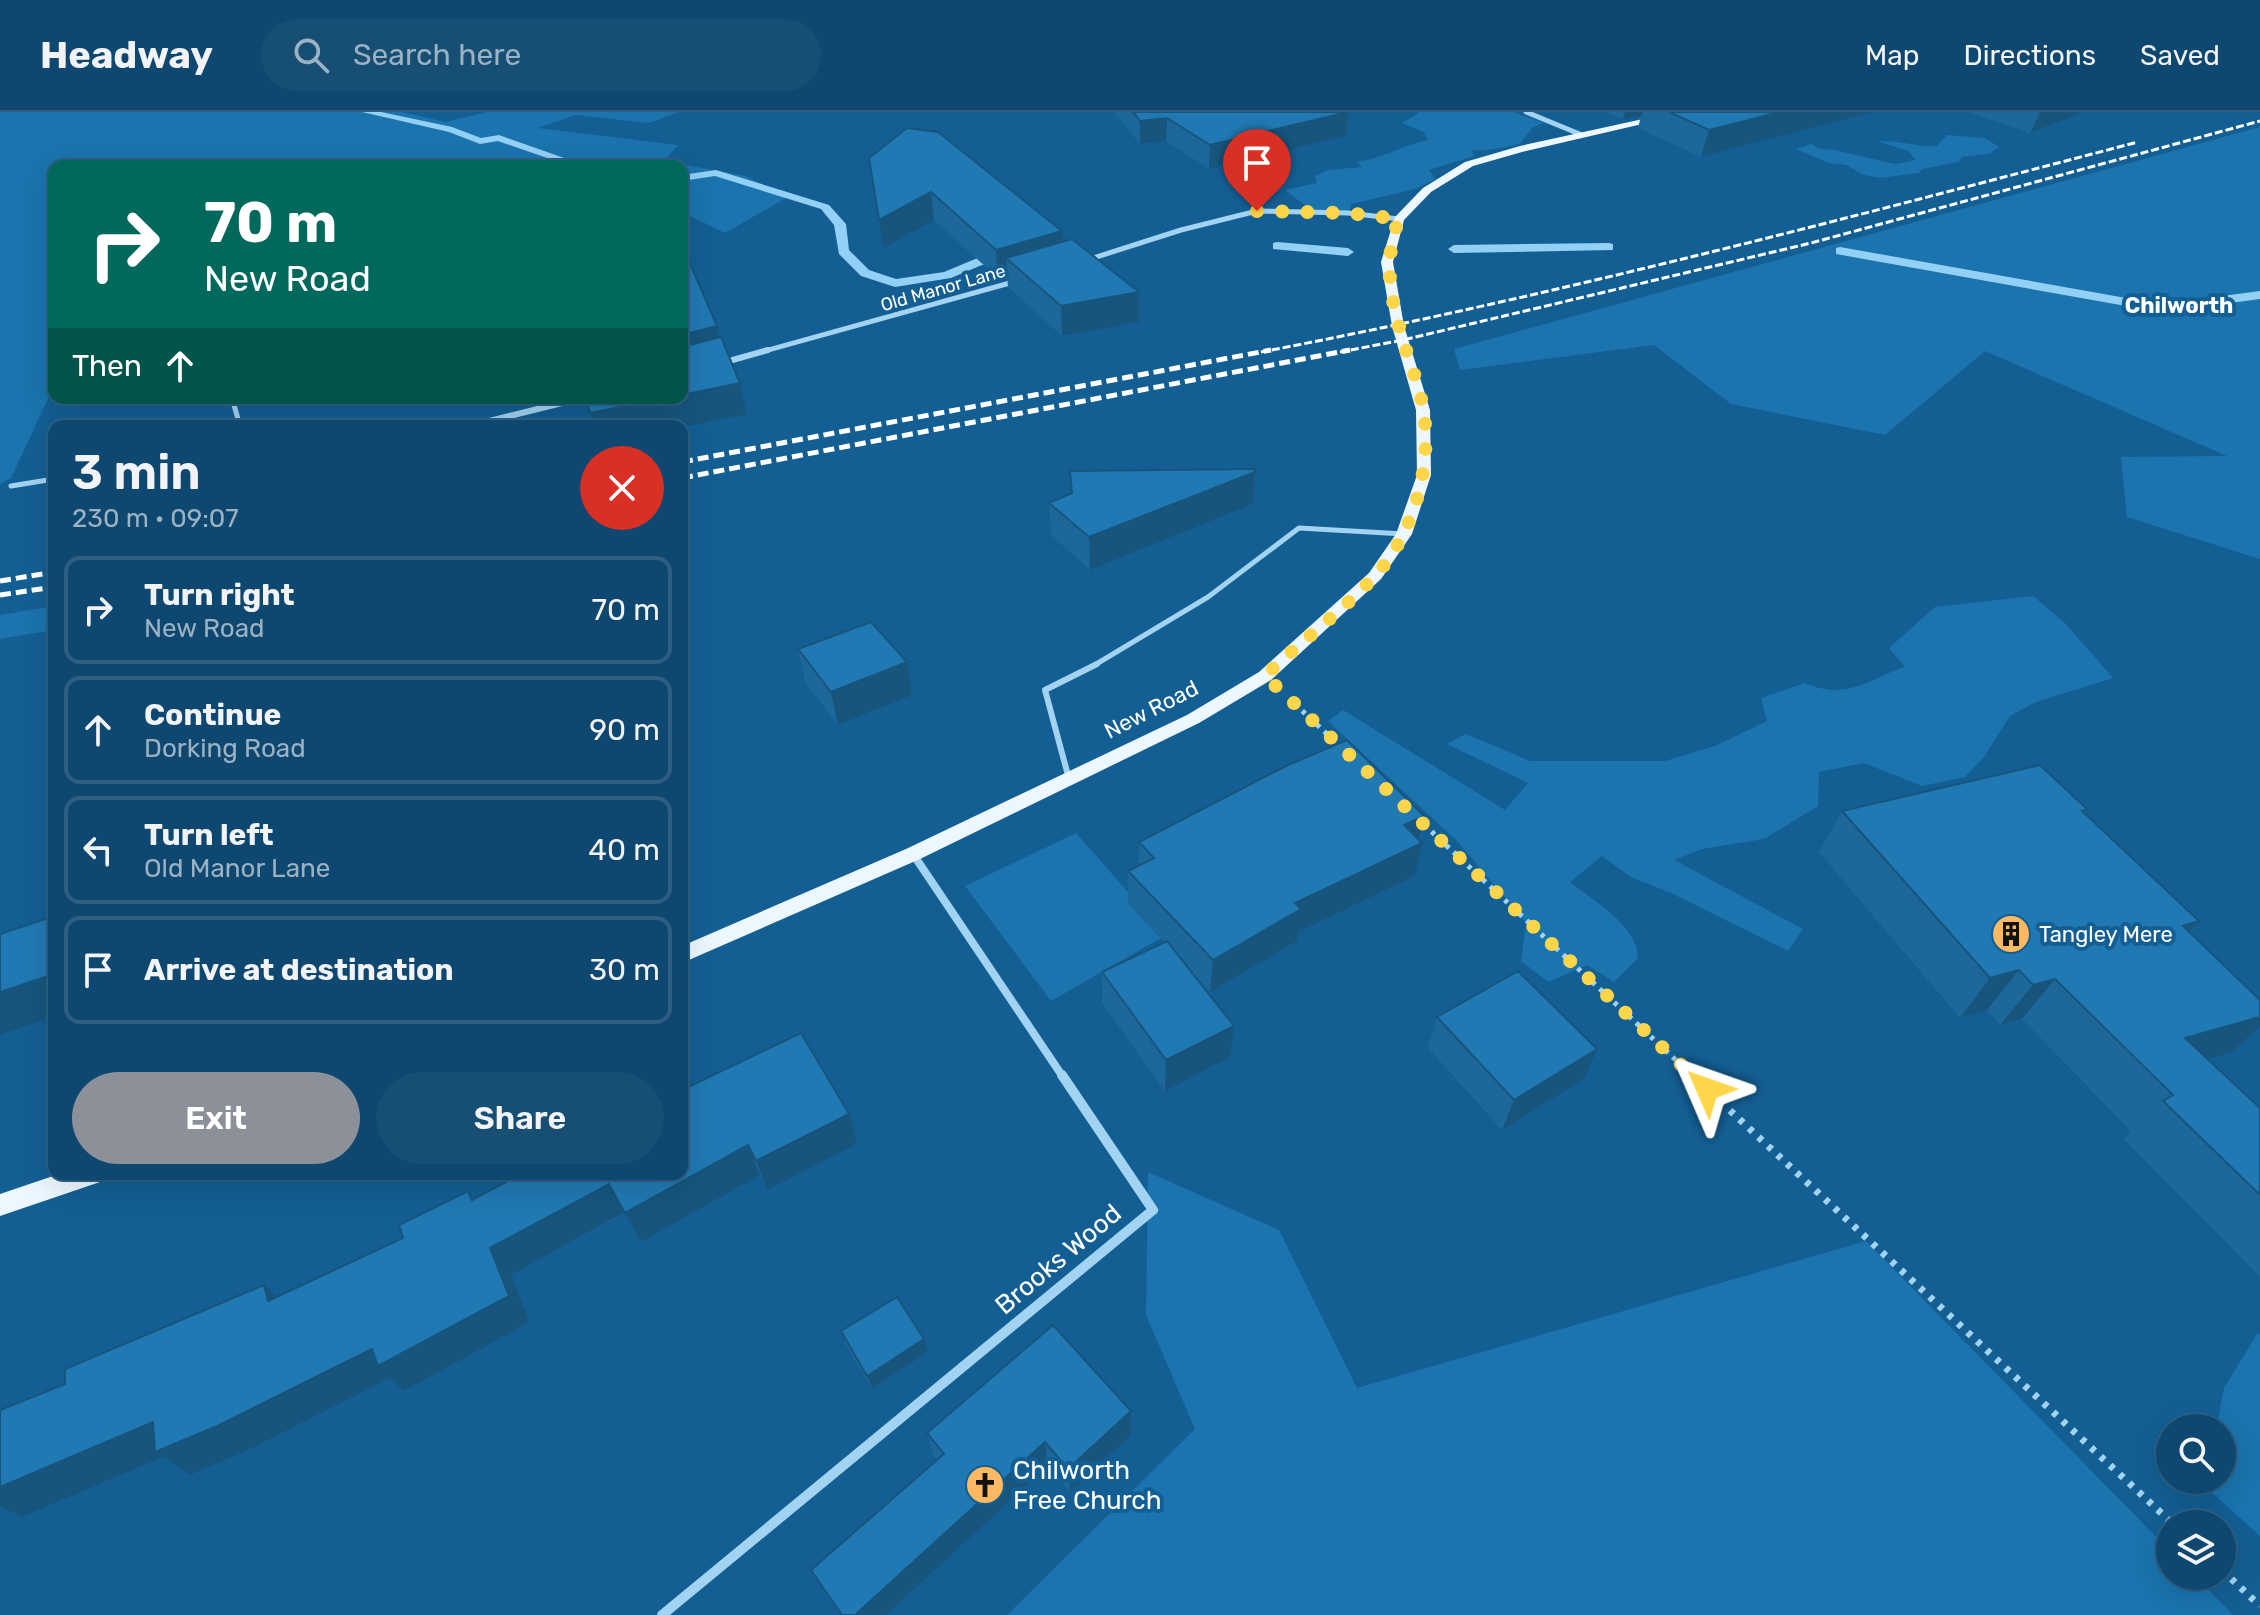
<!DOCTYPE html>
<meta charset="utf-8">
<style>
body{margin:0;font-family:Rubik,sans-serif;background:#174e74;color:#f1f3f6;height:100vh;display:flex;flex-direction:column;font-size:30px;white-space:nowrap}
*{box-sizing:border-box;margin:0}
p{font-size:26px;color:#9bb2c3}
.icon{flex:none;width:44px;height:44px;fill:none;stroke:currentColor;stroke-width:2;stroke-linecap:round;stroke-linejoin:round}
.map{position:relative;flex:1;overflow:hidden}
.sheet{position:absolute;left:48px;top:308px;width:640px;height:760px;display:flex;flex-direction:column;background:#0e476f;border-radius:16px;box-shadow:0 8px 32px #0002,0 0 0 2px #2e5f82}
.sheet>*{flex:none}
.banner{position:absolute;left:48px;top:48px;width:640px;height:244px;border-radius:16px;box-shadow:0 8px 32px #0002,0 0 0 2px #2e5f82;background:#00695c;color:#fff;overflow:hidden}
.fabs{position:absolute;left:2156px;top:1302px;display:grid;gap:16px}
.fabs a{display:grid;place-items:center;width:80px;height:80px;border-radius:50%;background:#0e476f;box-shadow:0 8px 32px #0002,0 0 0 2px #2e5f82;font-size:40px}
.pin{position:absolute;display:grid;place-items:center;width:68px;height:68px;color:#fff;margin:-82px -34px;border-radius:50% 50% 50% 0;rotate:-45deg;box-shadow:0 0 8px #0007}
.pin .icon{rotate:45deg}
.me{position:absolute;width:88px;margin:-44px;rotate:313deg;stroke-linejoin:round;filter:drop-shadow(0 0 6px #0008)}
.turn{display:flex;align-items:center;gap:28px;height:168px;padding:0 24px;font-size:36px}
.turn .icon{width:104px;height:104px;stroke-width:2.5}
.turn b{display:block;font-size:56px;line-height:68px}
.then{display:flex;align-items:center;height:76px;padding:0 24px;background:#0003;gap:16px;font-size:30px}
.round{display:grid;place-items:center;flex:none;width:84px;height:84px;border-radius:42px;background:#174e74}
.headline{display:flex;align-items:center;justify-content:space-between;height:136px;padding:0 24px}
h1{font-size:48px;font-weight:600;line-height:60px}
.cta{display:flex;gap:16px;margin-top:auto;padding:16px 24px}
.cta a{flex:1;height:92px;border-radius:48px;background:#8c9099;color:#fff;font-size:32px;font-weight:600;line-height:92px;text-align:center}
.cta a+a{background:#174e74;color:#f1f3f6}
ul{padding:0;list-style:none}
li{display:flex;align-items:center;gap:24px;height:108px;margin:0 16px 12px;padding:0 8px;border:4px solid #2e5f82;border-radius:16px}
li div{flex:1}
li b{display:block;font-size:30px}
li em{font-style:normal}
header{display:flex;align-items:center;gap:48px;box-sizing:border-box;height:112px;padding:0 40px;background:#0e476f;border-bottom:2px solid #2e5f82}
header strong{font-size:38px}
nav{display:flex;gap:44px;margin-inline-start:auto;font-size:28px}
.search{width:560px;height:72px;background:#174e74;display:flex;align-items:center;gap:20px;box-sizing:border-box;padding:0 28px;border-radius:44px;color:#9bb2c3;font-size:30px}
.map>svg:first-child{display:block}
</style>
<header>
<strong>Headway</strong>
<div class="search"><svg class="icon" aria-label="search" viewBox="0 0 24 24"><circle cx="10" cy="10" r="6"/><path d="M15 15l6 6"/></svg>Search here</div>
<nav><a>Map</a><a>Directions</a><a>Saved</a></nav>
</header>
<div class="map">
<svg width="2260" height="1503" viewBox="0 0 2260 1503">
<rect width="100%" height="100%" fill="#135f94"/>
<path fill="#1b74ae" d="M0 0H401L446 10 487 0H678L649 11 575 3 538 16 678 33 664 49 746 64 786 86 725 121 682 100V54H54V274L11 366 0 372Z
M1420 0H1513L1544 11 1533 15 1520 32C1505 35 1487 40 1472 38L1474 44 1429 58 1435 67 1415 77 1351 92 1349 100C1321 110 1307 94 1285 78L1317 71 1315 64 1328 58 1362 55 1357 50C1382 47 1402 33 1428 28L1424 20 1402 11Z
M2260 15V447L2127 405 2121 345 2227 344 1985 239 1885 323 1731 292 1654 233 1460 258 1454 237Z
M1947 23 1985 26 1999 35 1989 42 1962 45 1958 50 1922 57 1919 61 1880 66 1864 63 1846 53 1829 51 1796 37 1811 32 1820 37 1834 38 1895 52 1916 48 1908 39 1877 29C1898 28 1917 35 1937 34Z
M2033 484 2065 511 2113 566 2036 590 2010 604 1984 645 1965 665 1922 674 1864 651 1819 660 1818 694 1764 727 1702 737 1674 748 1803 817 1788 839 1671 781 1631 765 1602 744 1570 770C1594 790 1637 812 1638 846L1614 870 1587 853 1548 870 1521 849 1526 811 1458 730 1328 609 1343 598 1505 698 1528 671 1447 632 1466 622 1530 649H1665L1715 634 1767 609 1761 586 1805 571C1847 589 1866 568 1905 555L1889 536 1935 495Z
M54 494V518L0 527V503Z
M1076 721 1166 823 1051 889 965 774Z
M1148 1060 1279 1118 1357 1276 1866 1129 2170 1439V1464H2195L2233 1503H1007L1195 1317 1146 1203Z
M2257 1222H2260V1424L2206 1375 2207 1368H2222V1316H2216L2224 1276Z"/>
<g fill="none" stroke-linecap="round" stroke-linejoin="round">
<path fill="#93d0f5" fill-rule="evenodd" d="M362 0H381L452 15 481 26 499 23 567 47 565 54H555L556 49 498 29 480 32 449 20Z
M716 58 829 93 846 112 849 138 869 158 896 167 944 160 980 145 1006 146 1012 150 1006 154 982 153 951 166 895 175 861 164 839 142 834 113 821 97 715 64 682 69V63Z
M1277 130 1348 136 1354 140 1348 144 1273 137V131Z
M1609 131 1613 132V138L1454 141 1448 137 1454 133Z
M1840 135 2126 186 2193 188 2260 179V187L2193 196 2126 194 1836 142V136Z"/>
<path stroke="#a2d3f2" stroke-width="5" stroke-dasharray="4 6" stroke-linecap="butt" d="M1295 592 1343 637
M1417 706 1694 965"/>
<path stroke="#a2d3f2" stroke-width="7" stroke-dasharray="5 8" stroke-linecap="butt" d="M1692 963 2173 1412
M2222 1458 2260 1494"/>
<path stroke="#a2d3f2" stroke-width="5" d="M232 286 240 314
M11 374 54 367
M1093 554 1208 485 1299 416 1404 422"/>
<path stroke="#a2d3f2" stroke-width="6" d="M1069 667 1045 578 1097 552"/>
<path stroke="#a2d3f2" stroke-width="5" d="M1526 0 1582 23
M1087 148 1181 118 1257 99 1348 101 1399 107
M761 240 1017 169"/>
<path stroke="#a2d3f2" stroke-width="6" d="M722 251 768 238
M469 314 582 286"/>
<path stroke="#a2d3f2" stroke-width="8" d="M913 742 1063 965"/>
<path stroke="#a2d3f2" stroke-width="10" d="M662 1503 1153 1098 1062 963"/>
<path fill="#edf7ff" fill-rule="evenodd" d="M1675 0H1694L1522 40 1473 54 1431 80 1404 108 1393 150 1404 214 1430 298 1431 363 1412 422 1381 467 1271 568 1199 611 920 747 682 851V834L906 737 1187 603 1259 560 1369 461 1396 422 1417 363 1416 298 1392 214 1381 150 1395 105 1423 76 1465 50 1520 34Z
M59 1062H103L100 1070 0 1104V1082Z"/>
<path stroke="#fff" stroke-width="3" stroke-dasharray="8 3" stroke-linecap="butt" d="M1261 240C1556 184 1847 106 2138 30
M1340 240 1403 228 1811 131 2260 9"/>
<path stroke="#fff" stroke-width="5" stroke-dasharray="11 5" stroke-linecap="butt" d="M682 350 1271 238
M682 366 1350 238
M0 469 54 460
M0 483 54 475"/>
</g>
<path fill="#1c689a" d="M1114 0H1348L1346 24 1209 57 1166 29 1140 32Z
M1606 0H1873L1701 45 1638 16 1641 4 1623 8Z
M1967 0H2084L2030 21Z
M869 46 1062 119V129L1139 180V210L1062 224 1008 175 1007 164 998 166 934 108 883 136Z
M1070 359 1255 360 1253 392 1090 458 1051 423 1049 391 1071 381Z
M798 537 907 550 912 583 838 613 805 570Z
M2088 698 2085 702 2199 809 2189 820 2260 888V914L2232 940 2208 947 2260 996V1165L2124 1027 2131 1019 2022 907 2000 913 1987 898 1960 906 1819 740 1842 699Z
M1419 728 1415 764 1298 820 1297 829 1210 880 1188 856 1234 914 1230 945 1165 979 1102 891V860L1164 830 1128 792V759L1139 753V730Z
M1437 905 1584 967 1502 1018 1428 936Z
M682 978 857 1032 767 1078 760 1063 641 1130 625 1101 511 1163 530 1210 404 1279 390 1266 250 1337 190 1363 163 1345 22 1405 0 1394V1298L65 1272 264 1173 277 1185 403 1126 474 1087Z
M841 1219 928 1240 872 1277 846 1233Z
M927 1321 1131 1323 1070 1380 1048 1354 886 1503H840L811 1458 937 1348 934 1345Z"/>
<path fill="#17557d" d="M1348 0 1346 24 1209 57 1210 33Z
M1625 0H1643L1641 4 1623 8Z
M1780 0H1873L1701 45 1709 18Z
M2040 0H2084L2030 21Z
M1167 6 1166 29 1140 32V9Z
M931 80 934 108 883 136 879 108Z
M1062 119 1063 147 1006 146 1007 164 998 166 996 138Z
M1139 180V210L1062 224 1061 194Z
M717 214 724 245 682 255V223Z
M740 271 747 302 682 315V314H595L590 301 665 286H682V283Z
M1255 360 1253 392 1090 458 1089 425Z
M907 550 912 583 838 613 831 580Z
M1424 704 1417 734 1422 731 1415 764 1298 820 1297 829 1210 880 1213 848 1404 713Z
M2199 809 2162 850 2183 814Z
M2019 858 1987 898 1960 906 1990 866Z
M54 862V904L0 923V880Z
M2055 867 2022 907 2000 913 2033 873Z
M2260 905V914L2232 940 2153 963 2185 926Z
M1234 914 1230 945 1165 979 1166 948Z
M1597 937 1584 967 1502 1018 1514 988Z
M849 1002 857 1032 767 1078 756 1049Z
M748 1033 760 1063 641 1130 625 1101Z
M609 1072 625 1100 511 1163 530 1210 404 1279 390 1266 250 1337 190 1363 163 1345 22 1405 0 1394V1375L490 1136Z
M264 1173 293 1199 268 1189Z
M924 1227 928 1240 872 1277 867 1264Z
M1131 1299V1323L1070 1380 1068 1357Z
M1045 1330 1048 1354 886 1503H855Z"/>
<path fill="#2179b3" stroke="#17557d" stroke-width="2" d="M1133 0H1348L1210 33 1167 6 1140 9Z
M1669 0H1780L1709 18Z
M907 16 938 20 1062 119 996 138 931 80 879 108 869 46Z
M1072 127 1139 180 1061 194 1006 146Z
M686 142 717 214 682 223V144Z
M721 225 740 271 682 283V235Z
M586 286H665L590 301Z
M1255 357V360L1089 425 1049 391 1072 381 1070 359Z
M871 510 907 550 831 580 798 537Z
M1347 628 1424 704 1404 713 1422 731 1295 791 1301 797 1213 848 1128 759 1154 746 1139 730 1286 654Z
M2040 653 2088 698 2082 699 2199 809 2183 814 2260 888V905L2185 926 2260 996V1083L2163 989 2173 983 2055 867 2033 873 2019 858 1990 866 1842 699Z
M54 804V862L0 880V822Z
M1167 829 1234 914 1166 948 1102 860Z
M1518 859 1597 937 1514 988 1437 905Z
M801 921 849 1002 756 1049 748 1033 625 1101 609 1072 490 1136 509 1184 378 1254 372 1237 217 1314 155 1340 153 1310 0 1375V1298L65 1272V1257L264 1173 268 1189 403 1126 399 1113 468 1079 472 1088 521 1062H682V978Z
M897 1185 924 1227 867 1264 841 1219Z
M1053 1213 1131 1299 1068 1357 1045 1330 855 1503H842L811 1458 944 1342 927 1321Z"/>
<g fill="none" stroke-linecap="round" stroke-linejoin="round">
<path stroke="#ffd54a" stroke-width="14" stroke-dasharray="0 25.2" d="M1257 99 1348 101 1399 107C1382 152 1391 187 1404 232 1411 253 1419 274 1423 296 1433 353 1414 423 1373 466 1340 501 1300 530 1265 564L1707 977"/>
</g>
<defs>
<symbol id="building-disc" viewBox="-11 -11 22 22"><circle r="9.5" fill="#ffb963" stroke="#135f94"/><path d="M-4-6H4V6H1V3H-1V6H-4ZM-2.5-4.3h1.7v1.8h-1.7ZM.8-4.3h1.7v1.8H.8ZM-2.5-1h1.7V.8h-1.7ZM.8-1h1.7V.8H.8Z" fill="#111"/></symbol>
<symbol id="church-disc" viewBox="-11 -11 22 22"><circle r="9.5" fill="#ffb963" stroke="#135f94"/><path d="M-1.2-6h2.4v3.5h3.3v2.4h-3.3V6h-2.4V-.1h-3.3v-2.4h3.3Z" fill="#111"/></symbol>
</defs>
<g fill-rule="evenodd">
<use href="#building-disc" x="1989" y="800" width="44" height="44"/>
<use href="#church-disc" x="963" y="1351" width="44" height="44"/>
</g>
<g text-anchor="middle" stroke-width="8" stroke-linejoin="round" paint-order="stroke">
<g font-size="18" fill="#fff" stroke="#135f94">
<text transform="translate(943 176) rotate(-16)" y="6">Old Manor Lane</text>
</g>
<g font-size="22" font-weight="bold" fill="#fff" stroke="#135f94">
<text x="2179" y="201">Chilworth</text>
</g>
<g font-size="22" fill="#fff" stroke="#135f94">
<text transform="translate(1151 597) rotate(-27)" y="8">New Road</text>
</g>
<g font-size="22" fill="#fff" stroke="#135f94" text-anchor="start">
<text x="2039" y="830">Tangley Mere</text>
</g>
<g font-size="26" fill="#fff" stroke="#135f94">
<text transform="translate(1058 1147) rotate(-40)" y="9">Brooks Wood</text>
</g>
<g font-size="26" fill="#fff" stroke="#135f94" text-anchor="start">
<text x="1013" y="1367">Chilworth<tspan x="1013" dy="30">Free Church</tspan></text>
</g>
</g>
</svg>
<div class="fabs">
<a><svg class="icon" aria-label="search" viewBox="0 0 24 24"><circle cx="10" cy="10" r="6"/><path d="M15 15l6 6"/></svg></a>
<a><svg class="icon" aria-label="layers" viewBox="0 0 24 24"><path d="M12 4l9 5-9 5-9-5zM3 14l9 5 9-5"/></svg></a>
</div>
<div class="pin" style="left:1257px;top:99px;background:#d93025"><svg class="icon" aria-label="arrive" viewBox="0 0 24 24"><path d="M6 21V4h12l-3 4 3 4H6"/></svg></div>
<svg class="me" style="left:1707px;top:977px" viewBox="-20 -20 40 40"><path d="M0-17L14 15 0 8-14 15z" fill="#ffd54a" stroke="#fff" stroke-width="4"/></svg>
<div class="banner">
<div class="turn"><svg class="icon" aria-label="right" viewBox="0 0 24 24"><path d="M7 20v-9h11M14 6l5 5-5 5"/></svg><div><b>70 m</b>New Road</div></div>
<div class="then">Then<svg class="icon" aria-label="ahead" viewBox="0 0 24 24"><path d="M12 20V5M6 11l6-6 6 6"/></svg></div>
</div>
<section class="sheet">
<div class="headline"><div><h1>3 min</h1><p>230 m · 09:07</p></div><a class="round" style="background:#d93025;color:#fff"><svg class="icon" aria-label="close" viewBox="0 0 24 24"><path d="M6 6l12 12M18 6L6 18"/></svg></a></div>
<ul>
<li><svg class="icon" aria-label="right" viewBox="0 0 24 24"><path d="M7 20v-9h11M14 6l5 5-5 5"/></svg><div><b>Turn right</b><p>New Road</p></div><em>70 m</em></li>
<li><svg class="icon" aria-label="ahead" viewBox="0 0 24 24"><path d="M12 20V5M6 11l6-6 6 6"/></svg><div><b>Continue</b><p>Dorking Road</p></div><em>90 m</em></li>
<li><svg class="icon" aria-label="left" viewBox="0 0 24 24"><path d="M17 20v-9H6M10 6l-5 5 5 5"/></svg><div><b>Turn left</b><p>Old Manor Lane</p></div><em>40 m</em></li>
<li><svg class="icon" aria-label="arrive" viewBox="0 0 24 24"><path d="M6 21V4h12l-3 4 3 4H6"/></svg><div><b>Arrive at destination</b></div><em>30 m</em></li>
</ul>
<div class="cta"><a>Exit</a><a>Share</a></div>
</section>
</div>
